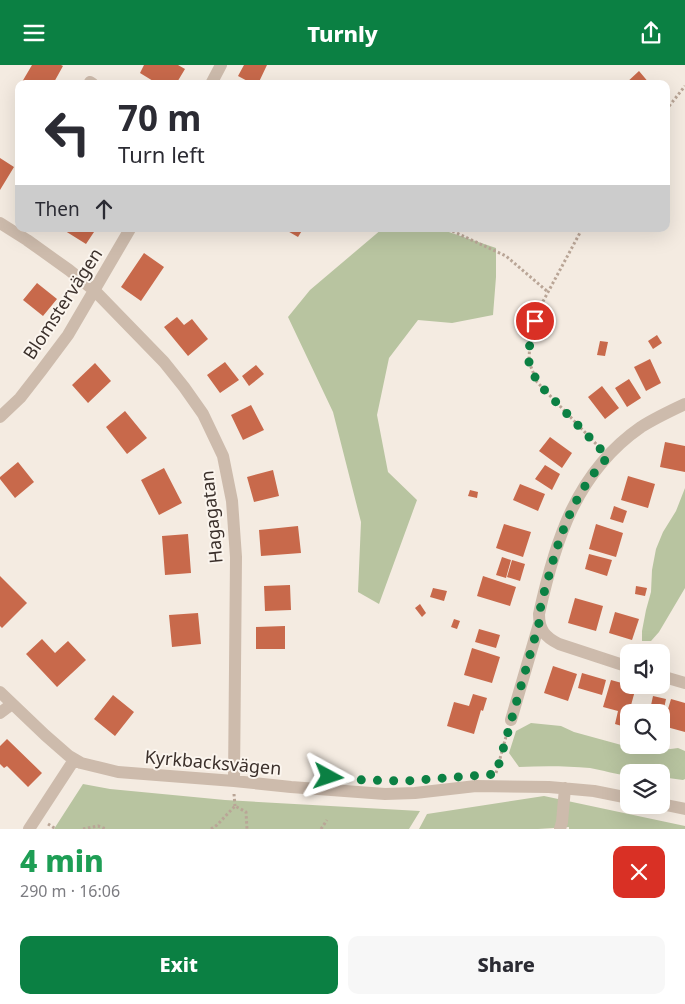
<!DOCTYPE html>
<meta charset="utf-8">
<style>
body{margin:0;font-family:"Noto Sans",sans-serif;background:#f7f7f7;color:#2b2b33;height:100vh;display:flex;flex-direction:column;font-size:19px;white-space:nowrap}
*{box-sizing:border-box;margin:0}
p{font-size:16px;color:#7c7c81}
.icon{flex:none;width:28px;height:28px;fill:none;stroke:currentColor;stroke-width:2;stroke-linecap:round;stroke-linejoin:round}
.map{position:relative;height:764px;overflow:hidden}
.drawer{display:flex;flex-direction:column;background:#fff;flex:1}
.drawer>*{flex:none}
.banner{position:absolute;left:15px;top:15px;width:655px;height:152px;border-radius:10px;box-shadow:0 5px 20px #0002;background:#fff;color:#2b2b33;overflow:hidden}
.controls{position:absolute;left:620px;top:579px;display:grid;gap:10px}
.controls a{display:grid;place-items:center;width:50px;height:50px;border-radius:10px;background:#fff;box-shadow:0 5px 20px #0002;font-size:25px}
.pin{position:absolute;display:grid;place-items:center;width:42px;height:42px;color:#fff;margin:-21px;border:2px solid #fff;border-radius:50%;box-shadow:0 1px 5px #0007}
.me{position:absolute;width:55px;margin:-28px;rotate:95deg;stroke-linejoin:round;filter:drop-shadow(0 0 4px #0008)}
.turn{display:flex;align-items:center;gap:18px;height:105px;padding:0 20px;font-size:22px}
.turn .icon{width:65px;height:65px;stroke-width:2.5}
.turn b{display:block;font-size:35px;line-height:42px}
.then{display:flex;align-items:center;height:48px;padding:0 20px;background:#0003;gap:10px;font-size:19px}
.round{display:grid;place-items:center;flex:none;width:52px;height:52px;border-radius:10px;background:#f7f7f7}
.overview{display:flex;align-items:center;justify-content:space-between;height:85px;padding:0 20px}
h1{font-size:30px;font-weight:800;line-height:38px;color:#1e9e55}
.button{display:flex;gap:10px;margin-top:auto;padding:10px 20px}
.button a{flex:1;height:58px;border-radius:10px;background:#0b8043;color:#fff;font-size:20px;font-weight:800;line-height:58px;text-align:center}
.button a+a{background:#f7f7f7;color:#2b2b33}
header{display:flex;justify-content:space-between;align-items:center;height:65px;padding:0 20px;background:#0b8043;color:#fff;font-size:22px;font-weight:800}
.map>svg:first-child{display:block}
</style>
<header><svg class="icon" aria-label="menu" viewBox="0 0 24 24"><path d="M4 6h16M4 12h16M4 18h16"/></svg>Turnly<svg class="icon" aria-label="share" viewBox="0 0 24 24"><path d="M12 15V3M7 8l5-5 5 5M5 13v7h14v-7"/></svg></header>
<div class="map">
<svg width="685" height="764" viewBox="0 0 685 764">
<rect width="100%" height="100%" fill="#f4ebe1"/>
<path fill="#b8c4a0" d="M382 164H440L496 183V212L493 250 452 258 418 255 389 293 377 350 388 407 417 435 379 539 358 527 361 457 333 347 288 252 310 225Z
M685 423V523L659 567 651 576H642V566L646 545 651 527 652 505 656 484 663 467 676 446Z
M531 658 561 661 574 667 625 681 646 689 663 685 678 683 685 686V714L683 715 661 712V708H629V710C615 710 603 705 590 703 566 701 543 701 519 702L509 688 516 666Z
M83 719 110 724 225 735 420 746 409 764H54Z
M544 731 685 761V764H569V762L538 764H419L427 749Z"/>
<path fill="#c8694b" d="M32 0H61L63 1 53 19H24L22 17Z
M144 0H178L185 4 176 19H158L140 8Z
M244 0H267L258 19H253L238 11Z
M639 6 650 19H625Z
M0 93 14 102 0 125Z
M62 164H96L86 179Z
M284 164H303L298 172Z
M144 188 164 202 141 236 121 222Z
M37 218 57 234 43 251 23 235Z
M177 252 184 260 192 254 208 274 188 291 164 262Z
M657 270 662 278 653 284 648 276Z
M600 276 608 277 605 291 597 290Z
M650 294 661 318 646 326 634 302Z
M225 297 239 315 220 328 207 310Z
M95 298 111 316 88 338 72 320Z
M256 300 264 309 249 321 242 311Z
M629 314 641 333 627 342 615 323Z
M602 321 619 343 605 354 588 332Z
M251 340 264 365 243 375 231 350Z
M125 346 147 373 127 389 106 362Z
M550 372 572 388 562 403 539 386Z
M665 377 685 381V407L660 402Z
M18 397 34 417 15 433 0 414V412Z
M545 400 560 409 552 425 535 414Z
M164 403 182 438 159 450 141 415Z
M273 405 279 431 254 437 247 412Z
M628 411 655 419 648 443 621 435Z
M520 419 545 429 538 446 513 435Z
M470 425 478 427 477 433 468 431Z
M614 441 627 446 623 458 610 454Z
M504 459 531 467 523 492 496 483Z
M596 459 623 468 616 492 589 484Z
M298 461 301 488 261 491 259 465Z
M188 469 191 508 165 510 162 471Z
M589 489 612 495 607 511 585 504Z
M502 492 511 495 506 513 496 510Z
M512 495 525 499 520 516 507 512Z
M0 511 27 538 2 563 0 561Z
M483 511 516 522 510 541 477 531Z
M290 520 291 545 265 546 264 521Z
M636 521 647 523 645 531 635 529Z
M433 523 447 526 444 536 430 532Z
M575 533 603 541 596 566 568 558Z
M420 539 426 548 422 552 415 543Z
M615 547 639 554 632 575 609 568Z
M198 548 201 579 172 582 169 550Z
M454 554 460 556 457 564 451 562Z
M285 561V584H256V562Z
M479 564 500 570 496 583 475 577Z
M42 574 55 588 68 576 86 595 57 622 26 589Z
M472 583 500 592 492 618 464 610Z
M553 601 577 609 568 636 544 628Z
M582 608 606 615 602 630 578 623Z
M611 615 636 622 625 662 615 659 618 646 603 642Z
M473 629 487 633 483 646 481 645 474 669 447 661 454 637 469 641Z
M113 630 134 647 115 671 94 654Z
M653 631 666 634 663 648 650 645Z
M671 634 685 638V667L663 661Z
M7 674 42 708 28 722 7 701 4 703 0 699V681Z
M642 680H652L651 686 642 684Z"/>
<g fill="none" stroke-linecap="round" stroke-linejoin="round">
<path stroke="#b9a596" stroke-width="3" stroke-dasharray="2.5 2.5" stroke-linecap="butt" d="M666 45 685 21
M448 164 506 191 548 227
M582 164 540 242 530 270 529 297 537 317 599 382
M496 708 507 668
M234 729 235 741
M48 759 56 764
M83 764 98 761 106 764
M211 764 217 760 235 741 246 747 247 764
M321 764 327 755"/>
<path stroke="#cdbbac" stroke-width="12" d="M90 17 93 19
M211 19 221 0
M0 158 27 175 69 205 95 226 164 297 184 322 203 349 223 391 232 436 236 492 234 716
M0 352 20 333 41 306 68 270 130 164
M629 602 559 579C545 572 539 565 539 549 555 476 576 407 641 362 655 353 670 346 685 339
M661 611 685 618
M0 627 45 670 69 691 81 698 118 707 234 716 291 722 385 729 415 728 476 721 549 722 594 726 629 733
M0 648 12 639
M511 655 539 559
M661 739 685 744
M29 764 74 695
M560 764 562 757 565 723"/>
</g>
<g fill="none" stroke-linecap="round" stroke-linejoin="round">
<path stroke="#0b8043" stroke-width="9" stroke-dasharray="0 16.2" d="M329 712 363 715 405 716 496 709 539 558C539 543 544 528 548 514 560 468 575 426 608 392L537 317 529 297 530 270 535 256"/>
</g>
<g text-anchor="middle" stroke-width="4" stroke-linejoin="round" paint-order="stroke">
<g font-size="18" fill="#3b302b" stroke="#fbf5ee">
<text transform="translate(63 239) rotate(-57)" y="6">Blomstervägen</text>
<text transform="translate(212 452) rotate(-96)" y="6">Hagagatan</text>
<text transform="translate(213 698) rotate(5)" y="6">Kyrkbacksvägen</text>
</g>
</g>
</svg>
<div class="controls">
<a><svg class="icon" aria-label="sound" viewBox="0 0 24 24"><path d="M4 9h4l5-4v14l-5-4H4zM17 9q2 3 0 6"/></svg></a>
<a><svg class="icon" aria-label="search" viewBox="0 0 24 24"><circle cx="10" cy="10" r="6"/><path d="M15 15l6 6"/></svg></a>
<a><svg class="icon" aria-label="layers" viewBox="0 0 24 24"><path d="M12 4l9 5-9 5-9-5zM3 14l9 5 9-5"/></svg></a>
</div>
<div class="pin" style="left:535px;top:256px;background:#d93025"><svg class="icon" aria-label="arrive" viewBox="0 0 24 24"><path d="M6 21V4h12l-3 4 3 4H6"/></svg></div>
<svg class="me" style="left:329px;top:712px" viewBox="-20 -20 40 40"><path d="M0-17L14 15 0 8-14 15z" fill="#0b8043" stroke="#fff" stroke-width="4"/></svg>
<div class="banner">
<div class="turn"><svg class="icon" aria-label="left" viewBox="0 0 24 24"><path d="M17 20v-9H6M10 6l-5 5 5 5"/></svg><div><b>70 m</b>Turn left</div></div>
<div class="then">Then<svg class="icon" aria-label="ahead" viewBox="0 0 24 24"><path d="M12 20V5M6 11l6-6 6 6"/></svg></div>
</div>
</div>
<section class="drawer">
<div class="overview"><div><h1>4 min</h1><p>290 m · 16:06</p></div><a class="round" style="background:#d93025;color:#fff"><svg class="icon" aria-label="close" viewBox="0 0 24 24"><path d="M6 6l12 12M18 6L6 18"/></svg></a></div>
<div class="button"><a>Exit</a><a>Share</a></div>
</section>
